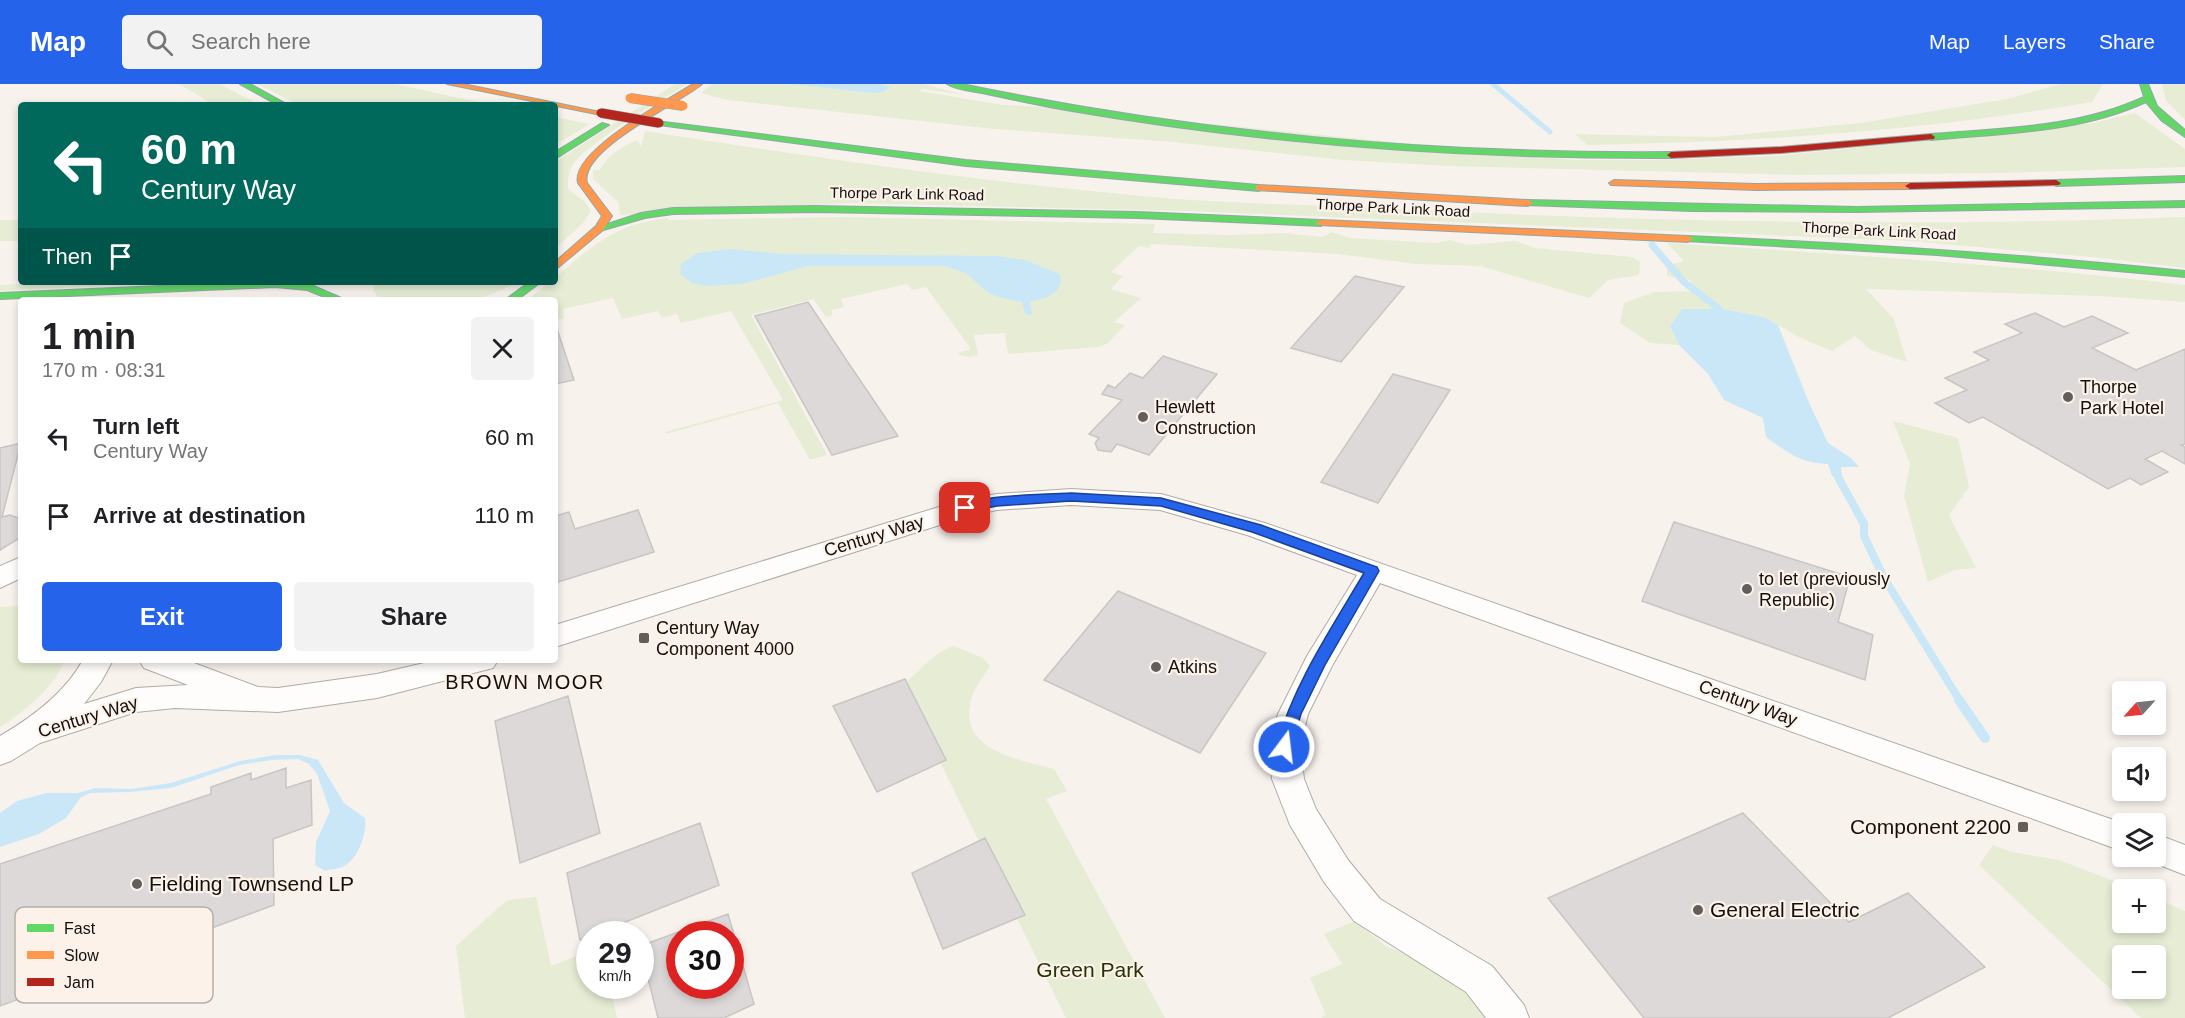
<!DOCTYPE html>
<meta charset="utf-8">
<style>
body{margin:0;font-family:Arial,sans-serif;background:#f2f2f2;color:#202124;height:100vh;display:flex;flex-direction:column;font-size:22px;white-space:nowrap}
*{box-sizing:border-box;margin:0}
p{font-size:20px;color:#757577}
.icon{flex:none;width:33px;height:33px;fill:none;stroke:currentColor;stroke-width:2;stroke-linecap:round;stroke-linejoin:round}
.map{position:relative;flex:1;overflow:hidden}
.panel{position:absolute;left:18px;top:213px;width:540px;height:366px;display:flex;flex-direction:column;background:#fff;border-radius:6px;box-shadow:0 3px 9px #0003}
.panel>*{flex:none}
.guide{position:absolute;left:18px;top:18px;width:540px;height:183px;border-radius:6px;box-shadow:0 3px 9px #0003;background:#00695c;color:#fff;overflow:hidden}
.needle{width:39px;rotate:243deg}
.controls{position:absolute;left:2112px;top:597px;display:grid;gap:12px}
.controls a{display:grid;place-items:center;width:54px;height:54px;border-radius:6px;background:#fff;box-shadow:0 3px 9px #0003;font-size:30px}
.speed{position:absolute;left:576px;top:837px;display:flex;gap:12px;font-size:30px;font-weight:700;text-align:center}
.speed>*{display:grid;place-content:center;width:78px;height:78px;border-radius:50%;background:#fff;box-shadow:0 3px 9px #0003;line-height:1}
.speed small{font-size:15px;font-weight:400}
.speed .limit{border:9px solid #d22;background:#fff;color:#111}
.pin{position:absolute;display:grid;place-items:center;width:51px;height:51px;color:#fff;margin:-26px;border-radius:12px;box-shadow:0 3px 9px #0006}
.me{position:absolute;width:66px;margin:-33px;rotate:15deg;stroke-linejoin:round;filter:drop-shadow(0 0 4px #0008)}
.turn{display:flex;align-items:center;gap:21px;height:126px;padding:0 24px;font-size:27px}
.turn .icon{width:78px;height:78px;stroke-width:2.5}
.turn b{display:block;font-size:42px;line-height:51px}
.then{display:flex;align-items:center;height:57px;padding:0 24px;background:#0003;gap:12px;font-size:22px}
.round{display:grid;place-items:center;flex:none;width:63px;height:63px;border-radius:6px;background:#f2f2f2}
.overview{display:flex;align-items:center;justify-content:space-between;height:102px;padding:0 24px}
h1{font-size:36px;font-weight:700;line-height:45px}
.action{display:flex;gap:12px;margin-top:auto;padding:12px 24px}
.action a{flex:1;height:69px;border-radius:6px;background:#2563eb;color:#fff;font-size:24px;font-weight:700;line-height:69px;text-align:center}
.action a+a{background:#f2f2f2;color:#202124}
ul{padding:0;list-style:none}
li{display:flex;align-items:center;gap:18px;height:78px;padding:0 24px}
li div{flex:1}
li b{display:block;font-size:22px}
li em{font-style:normal}
header{display:flex;align-items:center;gap:36px;box-sizing:border-box;height:84px;padding:0 30px;background:#2563eb;color:#fff}
header strong{font-size:28px}
nav{display:flex;gap:33px;margin-inline-start:auto;font-size:21px}
.search{width:420px;height:54px;background:#f2f2f2;display:flex;align-items:center;gap:15px;box-sizing:border-box;padding:0 21px;border-radius:6px;color:#757577;font-size:22px}
.map>svg:first-child{display:block}
</style>
<header>
<strong>Map</strong>
<div class="search"><svg class="icon" aria-label="search" viewBox="0 0 24 24"><circle cx="10" cy="10" r="6"/><path d="M15 15l6 6"/></svg>Search here</div>
<nav><a>Map</a><a>Layers</a><a>Share</a></nav>
</header>
<div class="map">
<svg width="2185" height="934" viewBox="0 0 2185 934">
<rect width="100%" height="100%" fill="#f8f2ed"/>
<path fill="#e6edd4" fill-rule="evenodd" d="M179 0H220L260 21H214Z
M257 0H394L494 21H299Z
M675 0H687C661 17 586 59 572 82 568 90 568 97 568 105L585 118 591 127 583 139 555 165V78Z
M712 0H924L965 11 922 5 920 7 1003 21 1032 22 1573 76H1651L1776 72 2093 39 2135 29 2185 65V83L2003 89 1796 91 1449 82 1344 76 1172 58 995 45 727 16 701 9Z
M2061 0H2103L2092 18C1924 47 1757 58 1587 61L1575 50 1715 53 1860 39 2007 15Z
M2162 0H2185V36L2166 17Z
M555 33 590 40 555 61Z
M645 47C821 75 998 100 1176 115 1248 120 1321 121 1393 125 1657 138 1921 143 2185 133V184L2102 174 1911 157 1188 127 851 119 620 131 618 118 593 95V86H600C607 71 622 63 637 56L641 62Z
M841 133 1155 140 1153 149 1231 151 1285 149 1322 153 1332 148 1350 154 1436 159 1450 156 1467 161 1515 157 1535 164 1632 173 1640 178 1639 191 1608 196 1589 214 1480 182 1416 180 1338 170 1151 160 1149 164 1139 162 1111 188 1123 192 1111 205 1141 214 1114 238 1125 241 1108 259 1099 263 1008 270 1005 249 974 251 978 271 969 273 959 271V269L971 265 926 203 912 206 907 200 841 215 844 223 831 226 833 231 826 233 813 215 751 231 827 371 810 376 778 319 666 350 665 348 783 316 731 227 681 239 677 230 662 234 658 227 622 235 613 214 563 225 564 234 555 236V216H527L550 198H555V194C594 160 615 140 668 134V136Z
M0 136H21V157H0Z
M1667 159C1840 170 2013 181 2185 201V218L2098 212 1866 205 1894 235 1907 278 1871 266 1855 252 1832 267 1799 253 1764 233 1723 225 1682 226 1670 242 1679 261 1650 259 1620 239 1624 219 1654 208 1695 207 1690 196 1667 192V182L1684 177Z
M55 198H186L0 207V201Z
M375 198H514C480 225 421 216 380 216L373 207Z
M1893 337 1958 354 1969 403 1949 431 1976 484 1954 486 1928 498 1904 412 1910 380Z
M12 522 21 523V576H64C58 600 21 631 0 643V523Z
M954 562 983 574 990 582C985 591 977 600 973 610 953 665 1016 675 1054 685L1067 707 1046 715 1165 934H1066L902 601C919 589 933 568 954 562Z
M1993 761 2012 768 2059 776 2135 805 2122 806V838H2156V814L2185 827V934H2141L1979 781ZM2122 872H2156V904H2122Z
M536 813 551 882 589 867 590 902H610L617 934H465L456 862 507 816Z
M1355 837 1387 863 1418 874 1459 894 1495 934H1320L1326 931 1310 894 1342 880 1324 850Z"/>
<path fill="#cae7f8" d="M791 0H880L890 3 884 8 874 9Z
M731 165 781 170 998 172 1025 176 1060 190C1064 211 1046 214 1030 218L1032 231 1025 230 1022 218 998 213 987 208 966 189 945 182H808L742 200 706 202 692 199 680 190 681 180 697 169Z
M1682 225H1723L1764 233 1778 241 1810 321 1828 359 1851 374 1859 383H1841L1842 393 1832 392 1828 380C1802 380 1786 368 1766 353L1763 334 1724 316 1708 290 1679 261 1670 242Z
M276 671H300L318 676 344 719 365 734C367 749 359 774 344 782 339 785 331 785 325 787L315 781 316 758 330 727 317 690 309 680 298 675 271 676 239 681 171 704 129 708 91 709 81 713 66 734 39 750 0 763V729L17 717 46 709H78L95 704 131 705 171 699 240 677Z"/>
<g fill="none" stroke-linecap="round" stroke-linejoin="round">
<path stroke="#cae7f8" stroke-width="5" d="M1493 0 1550 48"/>
<path stroke="#cae7f8" stroke-width="7" d="M1652 161 1684 198 1719 225"/>
<path stroke="#cae7f8" stroke-width="8" d="M1836 384 1838 393 1864 440V452L1884 494 1960 617"/>
<path stroke="#cae7f8" stroke-width="10" d="M1959 616 1985 654"/>
</g>
<path fill="#dcd9d8" stroke="#c9c5c5" stroke-width="1.5" fill-rule="evenodd" d="M1355 192 1404 203 1341 278 1291 264Z
M808 218 849 280 898 352 832 371 755 232Z
M2035 229 2064 243 2092 232 2128 249 2092 264 2136 286 2185 265V360L2181 361 2185 363V380L2162 367 2145 375 2168 388 2141 401 2130 394 2108 405 1983 333 1969 339 1935 319 1967 306 1945 294 1989 276 1974 268 2022 249 2005 240Z
M555 239 574 296 555 300Z
M1163 272 1217 290 1149 371 1117 360 1111 368 1098 366 1095 359 1099 354 1089 350 1122 316 1102 310 1108 301 1115 304 1130 289 1143 294Z
M1393 290 1450 306 1378 419 1321 398Z
M21 359 2 433 10 431 21 435V453L0 466V364Z
M638 426 654 468 555 499V432L569 428 575 445Z
M1674 438 1850 493 1838 538 1873 551 1865 596 1642 517Z
M1118 507 1266 569 1200 669 1044 596Z
M905 595 946 676 877 708 833 622Z
M568 612 600 749 520 779 495 637Z
M286 684V704L311 696 312 741 273 755 274 821 0 922V780L211 710V703L251 689V696Z
M1743 729 1849 838 1908 809 1985 883 1888 934H1644L1548 814Z
M700 739 719 801 595 850H590V853L580 856 567 789Z
M985 754 1025 831 943 865 912 789Z
M728 830 754 920 724 934H658L640 862ZM680 850H730V902H680Z"/>
<g fill="none" stroke-linecap="round" stroke-linejoin="round">
<defs>
<path id="street" d="M1071 405 1161 410 1265 439 2125 740H2122V767L1380 499 1332 582 1308 630 1300 663 1304 695 1316 725 1348 776 1380 815 1492 882 1524 921 1529 934H1486L1466 908 1354 837 1324 798 1290 741 1272 695 1268 663 1278 630 1307 572 1357 491 1247 451 1160 426 1071 421 997 426 968 432 555 563V541L965 415 997 410Z
M21 473V494L0 504V482Z
M83 576H113L101 598 84 620 136 604 188 601 144 584 139 576H186L258 603 278 604 377 590 437 576H498L493 584 377 614 278 628 175 624 136 628 40 659 11 677 0 681V652C31 634 65 609 83 576Z
M2156 750 2185 761V791L2144 775 2142 772H2156Z"/>
<path id="fast" d="M240 0H250L288 21H278Z
M947 0H962C1199 49 1429 70 1671 68L1675 71 1671 74C1468 75 1267 61 1066 26 1038 21 1010 15 982 9 971 7 956 6 947 0Z
M2140 0H2148L2157 22 2185 46V53L2162 37 2146 18C2079 49 2003 49 1931 56L1927 53 1931 50C2003 44 2077 44 2144 13Z
M656 37 966 76 1259 101 1264 104 1259 107 966 82 659 41H656Z
M602 39 609 41 555 75V68Z
M2185 92V98L2056 102 2051 99 2056 96Z
M1528 116 1856 123 2185 117V123L1856 128 1692 127 1525 121 1523 119Z
M816 122 1138 128 1321 136 1326 139 1321 142 1138 134 816 128 673 130 645 134 600 147 595 144 641 129 673 124Z
M1688 152C1854 159 2020 170 2185 187V193L1937 171 1685 157V153Z
M250 198 309 200 346 216H332L307 206 275 203 0 215V209Z
M529 198H541L517 216H505Z"/>
<path id="slow" d="M447 0H463L605 29 601 31Z
M693 0H702C680 19 578 66 587 99L612 132 603 146 555 186V178L596 142 602 132 578 99C570 68 669 15 693 0Z
M1614 96 1757 100 1910 99 1915 102 1910 105 1757 106 1611 101 1609 99Z
M1259 101 1528 116 1533 119 1528 122 1256 106V102Z
M1321 136 1688 152 1693 155 1688 158 1318 141 1316 139Z"/>
<path id="jam" d="M1931 50 1935 53 1934 55 1781 69 1671 74 1667 71 1671 68 1781 63Z
M2056 96 2061 99 2059 101 1910 105 1905 102 1910 99Z"/>
</defs>
<use href="#street" stroke="#afaba7" stroke-width="2"/>
<use href="#fast" stroke="#92a7a9" stroke-width="2"/>
<use href="#slow" stroke="#92a7a9" stroke-width="2"/>
<use href="#jam" stroke="#92a7a9" stroke-width="2"/>
<use href="#street" fill="#fefdfc" fill-rule="evenodd"/>
<use href="#fast" fill="#63d668" fill-rule="evenodd"/>
<use href="#slow" fill="#ff974d" fill-rule="evenodd"/>
<use href="#jam" fill="#b3261e" fill-rule="evenodd"/>
<defs>
<path id="slow-bridge" d="M630 14 683 22"/>
<path id="jam-bridge" d="M601 29 659 39"/>
</defs>
<use href="#slow-bridge" stroke="#92a7a9" stroke-width="10" stroke-linecap="butt"/>
<use href="#jam-bridge" stroke="#92a7a9" stroke-width="10" stroke-linecap="butt"/>
<use href="#slow-bridge" stroke="#ff974d" stroke-width="9"/>
<use href="#jam-bridge" stroke="#b3261e" stroke-width="9"/>
</g>
<path fill="#2563eb" stroke="#184099" stroke-width="1.5" d="M1071 409 1161 414 1261 441 1377 483 1379 487 1325 581 1301 630 1290 667 1284 669 1278 667 1276 663C1294 599 1331 545 1364 489L1252 448 1161 422 1071 417 997 422 965 428 958 424C970 411 1051 410 1071 409Z"/>
<g fill="#635e5b" stroke="#fcf2e9" stroke-width="2">
<circle cx="2068" cy="313" r="6"/>
<circle cx="1143" cy="333" r="6"/>
<circle cx="1747" cy="505" r="6"/>
<rect x="638" y="548" width="12" height="12" rx="3"/>
<circle cx="1156" cy="583" r="6"/>
<rect x="2017" y="737" width="12" height="12" rx="3"/>
<circle cx="137" cy="800" r="6"/>
<circle cx="1698" cy="826" r="6"/>
</g>
<g text-anchor="middle" stroke-width="4.5" stroke-linejoin="round" paint-order="stroke">
<g font-size="15" fill="#130f0d" stroke="#fcf2e9">
<text transform="translate(907 110) rotate(1)" y="5">Thorpe Park Link Road</text>
<text transform="translate(1393 124) rotate(3)" y="5">Thorpe Park Link Road</text>
<text transform="translate(1879 147) rotate(3)" y="5">Thorpe Park Link Road</text>
</g>
<g font-size="18" fill="#130f0d" stroke="#fcf2e9" text-anchor="start">
<text x="2080" y="309">Thorpe<tspan x="2080" dy="21">Park Hotel</tspan></text>
<text x="1155" y="329">Hewlett<tspan x="1155" dy="21">Construction</tspan></text>
<text x="1759" y="501">to let (previously<tspan x="1759" dy="21">Republic)</tspan></text>
<text x="656" y="550">Century Way<tspan x="656" dy="21">Component 4000</tspan></text>
<text x="1168" y="589">Atkins</text>
</g>
<g font-size="18" fill="#130f0d" stroke="#fcf2e9">
<text transform="translate(874 452) rotate(-17)" y="6">Century Way</text>
<text transform="translate(1748 619) rotate(20)" y="6">Century Way</text>
<text transform="translate(88 633) rotate(-17)" y="6">Century Way</text>
</g>
<g font-size="20" letter-spacing="1.5" fill="#130f0d" stroke="#fcf2e9">
<text x="525" y="605">BROWN MOOR</text>
</g>
<g font-size="21" fill="#130f0d" stroke="#fcf2e9" text-anchor="start">
<text x="2011" y="750" text-anchor="end">Component 2200</text>
<text x="149" y="807">Fielding Townsend LP</text>
<text x="1710" y="833">General Electric</text>
</g>
<g font-size="21" fill="#253405" stroke="#fcf2e9">
<text x="1090" y="893">Green Park</text>
</g>
</g>
<rect x="15" y="823" width="198" height="96" rx="9" fill="#fcf2e9" stroke="#b6aea7" stroke-width="1.5"/>
<rect x="27" y="840" width="27" height="8" fill="#63d668"/>
<rect x="27" y="867" width="27" height="8" fill="#ff974d"/>
<rect x="27" y="894" width="27" height="8" fill="#b3261e"/>
<g font-size="16" fill="#130f0d">
<text x="64" y="850">Fast</text>
<text x="64" y="877">Slow</text>
<text x="64" y="904">Jam</text>
</g>
</svg>
<div class="controls">
<a><svg class="needle" viewBox="-14 -14 28 28"><path d="M0-13l5 13h-10z" fill="#e53935"/><path d="M0 13l5-13h-10z" fill="#757577"/></svg></a>
<a><svg class="icon" aria-label="sound" viewBox="0 0 24 24"><path d="M4 9h4l5-4v14l-5-4H4zM17 9q2 3 0 6"/></svg></a>
<a><svg class="icon" aria-label="layers" viewBox="0 0 24 24"><path d="M12 4l9 5-9 5-9-5zM3 14l9 5 9-5"/></svg></a>
<a>+</a>
<a>−</a>
</div>
<div class="speed"><div>29<small>km/h</small></div><div class="limit">30</div></div>
<div class="pin" style="left:965px;top:424px;background:#d93025"><svg class="icon" aria-label="arrive" viewBox="0 0 24 24"><path d="M6 21V4h12l-3 4 3 4H6"/></svg></div>
<svg class="me" style="left:1284px;top:663px" viewBox="-20 -20 40 40"><circle r="17" fill="#2563eb" stroke="#fff" stroke-width="3"/><path d="M0-11L8 9 0 5-8 9z" fill="#fff"/></svg>
<div class="guide">
<div class="turn"><svg class="icon" aria-label="left" viewBox="0 0 24 24"><path d="M17 20v-9H6M10 6l-5 5 5 5"/></svg><div><b>60 m</b>Century Way</div></div>
<div class="then">Then<svg class="icon" aria-label="arrive" viewBox="0 0 24 24"><path d="M6 21V4h12l-3 4 3 4H6"/></svg></div>
</div>
<section class="panel">
<div class="overview"><div><h1>1 min</h1><p>170 m · 08:31</p></div><a class="round"><svg class="icon" aria-label="close" viewBox="0 0 24 24"><path d="M6 6l12 12M18 6L6 18"/></svg></a></div>
<ul>
<li><svg class="icon" aria-label="left" viewBox="0 0 24 24"><path d="M17 20v-9H6M10 6l-5 5 5 5"/></svg><div><b>Turn left</b><p>Century Way</p></div><em>60 m</em></li>
<li><svg class="icon" aria-label="arrive" viewBox="0 0 24 24"><path d="M6 21V4h12l-3 4 3 4H6"/></svg><div><b>Arrive at destination</b></div><em>110 m</em></li>
</ul>
<div class="action"><a>Exit</a><a>Share</a></div>
</section>
</div>
